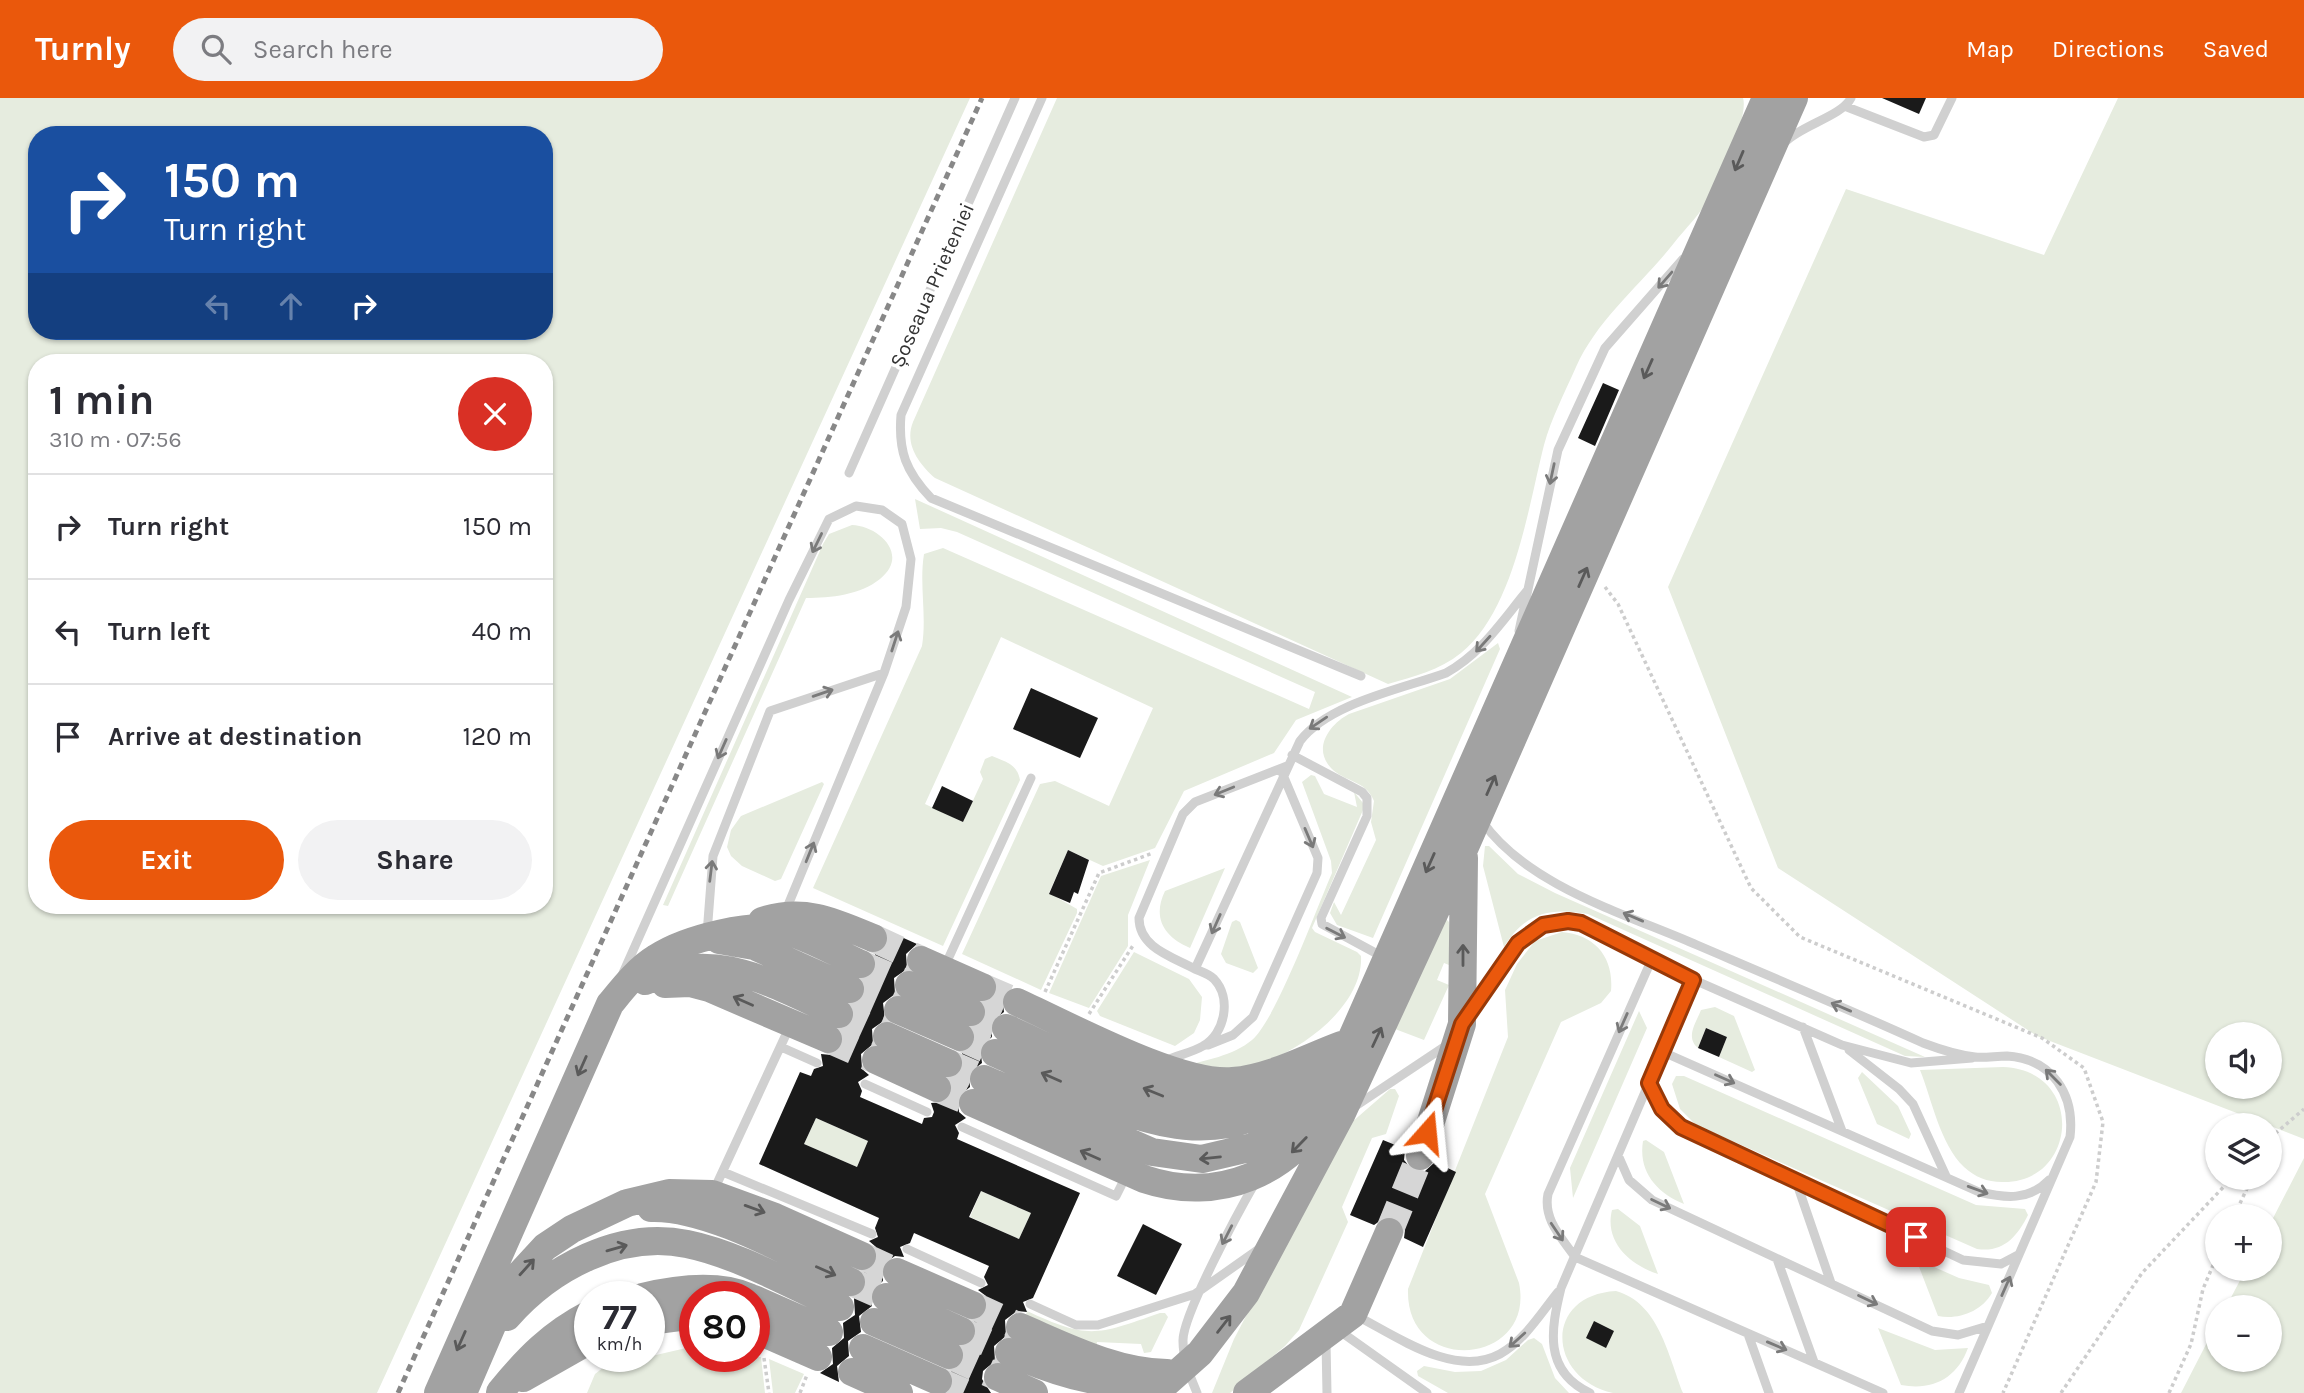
<!DOCTYPE html>
<meta charset="utf-8">
<style>
body{margin:0;font-family:Karla,sans-serif;background:#f2f2f3;color:#2b2b33;height:100vh;display:flex;flex-direction:column;font-size:26px;white-space:nowrap}
*{box-sizing:border-box;margin:0}
p{font-size:23px;color:#7c7c81}
.icon{flex:none;width:38px;height:38px;fill:none;stroke:currentColor;stroke-width:2;stroke-linecap:round;stroke-linejoin:round}
.map{position:relative;flex:1;overflow:hidden}
.panel{position:absolute;left:28px;top:256px;width:525px;height:560px;display:flex;flex-direction:column;background:#fff;border-radius:28px;box-shadow:0 2px 5px #0004}
.panel>*{flex:none}
.hud{position:absolute;left:28px;top:28px;width:525px;height:214px;border-radius:28px;box-shadow:0 2px 5px #0004;background:#1a4fa0;color:#fff;overflow:hidden}
.controls{position:absolute;left:2205px;top:924px;display:grid;gap:14px}
.controls a{display:grid;place-items:center;width:77px;height:77px;border-radius:50%;background:#fff;box-shadow:0 2px 5px #0004;font-size:35px}
.speed{position:absolute;left:574px;top:1183px;display:flex;gap:14px;font-size:35px;font-weight:700;text-align:center}
.speed>*{display:grid;place-content:center;width:91px;height:91px;border-radius:50%;background:#fff;box-shadow:0 2px 5px #0004;line-height:1}
.speed small{font-size:18px;font-weight:400}
.speed .limit{border:10px solid #d22;background:#fff;color:#111}
.pin{position:absolute;display:grid;place-items:center;width:60px;height:60px;color:#fff;margin:-30px;border-radius:14px;box-shadow:0 4px 10px #0006}
.me{position:absolute;width:77px;margin:-38px;rotate:18deg;stroke-linejoin:round;filter:drop-shadow(0 0 5px #0008)}
.turn{display:flex;align-items:center;gap:24px;height:147px;padding:0 21px;font-size:32px}
.turn .icon{width:91px;height:91px;stroke-width:2.5}
.turn b{display:block;font-size:49px;line-height:60px}
.lanes{display:flex;align-items:center;height:66px;padding:0 21px;background:#0003;justify-content:center;gap:35px;direction:ltr}
.lanes .off{opacity:.35}
.round{display:grid;place-items:center;flex:none;width:74px;height:74px;border-radius:37px;background:#f2f2f3}
.summary{display:flex;align-items:center;justify-content:space-between;height:119px;padding:0 21px}
h1{font-size:42px;font-weight:700;line-height:52px}
.primary-button{display:flex;gap:14px;margin-top:auto;padding:14px 21px}
.primary-button a{flex:1;height:80px;border-radius:42px;background:#ea580c;color:#fff;font-size:28px;font-weight:700;line-height:80px;text-align:center}
.primary-button a+a{background:#f2f2f3;color:#2b2b33}
ul{padding:0;list-style:none}
li{display:flex;align-items:center;gap:21px;height:105px;padding:0 21px;border-top:2px solid #e1e1e2}
li div{flex:1}
li b{display:block;font-size:26px}
li em{font-style:normal}
header{display:flex;align-items:center;gap:42px;box-sizing:border-box;height:98px;padding:0 35px;background:#ea580c;color:#fff}
header strong{font-size:33px}
nav{display:flex;gap:38px;margin-inline-start:auto;font-size:24px}
.search{width:490px;height:63px;background:#f2f2f3;display:flex;align-items:center;gap:18px;box-sizing:border-box;padding:0 24px;border-radius:38px;color:#7c7c81;font-size:26px}
.map>svg:first-child{display:block}
</style>
<header>
<strong>Turnly</strong>
<div class="search"><svg class="icon" aria-label="search" viewBox="0 0 24 24"><circle cx="10" cy="10" r="6"/><path d="M15 15l6 6"/></svg>Search here</div>
<nav><a>Map</a><a>Directions</a><a>Saved</a></nav>
</header>
<div class="map">
<svg width="2304" height="1295" viewBox="0 0 2304 1295">
<rect width="100%" height="100%" fill="#fff"/>
<path fill="#e6ecdf" fill-rule="evenodd" d="M0 0H970L377 1295H0ZM37 37H544V233H37ZM37 264H544V807H37Z
M1057 0H1743C1749 18 1720 80 1710 99 1701 115 1686 130 1674 145 1642 186 1598 220 1576 269 1565 294 1551 321 1544 347 1528 410 1514 512 1461 555 1440 572 1413 579 1388 586L935 380C919 366 904 346 913 324Z
M2118 0H2304V1041L2037 938 1778 770 1668 489 1846 91 2044 157ZM2217 936H2270V989H2217Z
M915 401 1352 599 1296 622 1274 655 1184 693 1155 750 1103 768 1068 752 1049 795 1077 811V815L1041 892 962 856 1040 686 1055 683 1109 708 1153 610 1001 539 925 706 963 724 983 681 980 674 985 661 992 658C1006 664 1017 666 1020 682L943 848 813 790 922 548C927 517 919 487 924 456L943 450 1309 611 1315 594 957 434 941 430 920 431Z
M852 427C879 428 910 457 880 481 860 497 831 500 806 500L668 808 663 807 823 446 829 436Z
M1498 545 1500 551 1373 840 1337 827 1330 815 1334 804 1341 817 1376 742 1371 724 1374 703C1366 682 1344 684 1331 670 1312 650 1330 626 1349 616L1450 581Z
M1311 677 1315 678 1324 696 1357 709 1354 694 1363 705V712L1312 830 1315 834 1357 854 1361 858C1364 915 1281 968 1231 973 1215 974 1197 970 1182 969 1205 962 1233 958 1252 942 1276 922 1317 809 1332 775L1331 763 1302 684Z
M822 684 824 686 781 781 775 783 742 768 731 758 727 749 731 732 741 718Z
M1485 748H1489L1518 776 1555 795 1925 959 1905 958 1588 816C1550 809 1524 815 1504 849L1483 768Z
M1150 762 1128 817V848L1089 910 1049 895 1101 778Z
M1225 770 1190 850C1164 839 1152 820 1165 793Z
M1445 820 1449 824 1454 869 1444 865 1437 882 1449 887 1424 942 1395 931Z
M1236 822 1240 824 1258 870 1253 875 1226 865 1221 856 1232 824Z
M1562 834C1595 837 1614 859 1611 893L1601 905 1561 924 1485 1096 1519 1185C1536 1268 1405 1279 1408 1191L1508 939 1505 892 1517 866 1535 843Z
M1134 854 1189 881 1202 899 1200 922 1194 935 1175 948 1100 918 1097 913Z
M1715 909 1734 918 1755 972 1752 974 1719 959 1727 939 1706 930 1698 950C1685 939 1696 925 1701 912Z
M1639 913 1647 930 1573 1100 1570 1070Z
M2003 969C2086 972 2078 1086 2002 1084 1987 1084 1975 1079 1964 1069 1940 1046 1932 1002 1920 972Z
M1862 974 1898 1008 1911 1036 1909 1041 1877 1026 1858 980Z
M1676 978H1684L1976 1107 2025 1111 2028 1117C2017 1139 2003 1155 1977 1151L1696 1027 1680 1011 1672 986Z
M1390 991H1395L1399 998 1386 1036 1372 1040 1342 1109 1348 1124 1299 1232 1285 1248 1230 1295H1212L1234 1241 1344 1031Z
M816 1020 868 1043 857 1069 804 1046Z
M1646 1042 1664 1054 1684 1106C1657 1095 1638 1074 1643 1043Z
M2304 1060V1295H2181L2217 1225V1262H2270V1209H2226L2246 1171H2270V1126Z
M981 1093 1031 1115 1019 1141 970 1119Z
M1618 1111 1640 1128 1658 1176C1630 1167 1604 1144 1612 1112Z
M1916 1161 1959 1180 1989 1187 1992 1195C1981 1214 1958 1222 1938 1218Z
M1616 1193C1659 1205 1668 1257 1683 1295 1662 1295 1634 1295 1613 1295 1547 1280 1543 1197 1616 1193Z
M1027 1213C1089 1242 1097 1237 1160 1215H1165L1168 1219 1151 1254 1144 1255 1141 1246 1097 1244 1096 1256 1026 1217Z
M1878 1230 1935 1252 1968 1250C1957 1280 1933 1293 1901 1287Z
M1534 1240 1542 1246 1555 1280 1569 1295H1448L1418 1278 1417 1273 1424 1268 1455 1274 1481 1273 1506 1262 1528 1242Z
M695 1248V1258L761 1259 765 1295H587L595 1276 604 1269Z
M769 1261 804 1276 795 1295H773Z"/>
<path fill="#1a1a1a" fill-rule="evenodd" d="M1882 0H1926L1919 16Z
M1603 285 1619 292 1595 348 1578 340Z
M1031 590 1098 620 1080 660 1013 631Z
M942 688 973 703 963 724 932 710Z
M1068 752 1089 762 1078 796 1074 794 1070 805 1049 796Z
M888 833 917 846 906 856 907 871 894 880 895 896 883 905 885 922 872 931 873 946 861 956 862 971 869 977 858 984 862 993 860 999 922 1026 924 1020 932 1019 934 1014 931 1005 946 1004 952 998 951 981 963 971 962 955 975 946 974 930 986 921 985 905 997 896V882L1012 889 1002 898 1004 914 991 924 992 939 980 949 982 965 969 975 970 989 958 999 959 1014 966 1020 955 1027 959 1035 957 1041 1080 1095 1033 1200 1023 1204 1027 1214 1017 1213 1005 1222 1006 1238 994 1248 995 1263 983 1273 982 1281 991 1295H949L955 1282 951 1273 964 1264 963 1249 976 1239 974 1223 987 1213 986 1198 978 1192 988 1187 984 1179 989 1168 914 1135 910 1145 900 1149 904 1159 895 1158 882 1167 883 1183 871 1193 872 1208 859 1218 861 1234 848 1243 849 1258 837 1268 839 1284 820 1275 833 1266 832 1250 844 1240 843 1225 855 1217 854 1200 866 1190 864 1174 877 1164 876 1149 869 1143 878 1139 875 1130 879 1120 759 1066 800 974 811 978 814 971 823 968 821 956 831 957 843 948 842 932 854 923 853 907 865 898 864 882 876 874 875 856 888 847ZM816 1020 868 1043 857 1069 804 1046ZM981 1093 1031 1115 1019 1141 969 1119Z
M1706 930 1727 939 1719 959 1698 950Z
M1383 1042 1405 1051 1404 1062 1414 1074H1424L1435 1064 1456 1074 1423 1149 1404 1140 1405 1132 1396 1119 1387 1118 1374 1127 1350 1117Z
M1143 1126 1182 1146 1156 1197 1117 1178Z
M1594 1223 1614 1233 1606 1250 1586 1240Z"/>
<g fill="none" stroke-linecap="round" stroke-linejoin="round">
<path stroke="#d6d6d6" stroke-width="28" stroke-dasharray="28 14" stroke-linecap="butt" d="M873 840 921 862
M861 866 909 887
M982 889 1017 904
M850 891 898 912
M971 914 1006 930
M839 916 887 938
M960 939 995 955
M828 941 876 962
M948 965 984 981
M937 990 973 1005
M1389 1134 1420 1058
M862 1158 897 1174
M851 1184 886 1199
M972 1207 1020 1229
M961 1233 1009 1254
M949 1257 998 1279
M938 1283 965 1295"/>
<path stroke="#cdcdcd" stroke-width="3.5" stroke-dasharray="3.5 3.5" stroke-linecap="butt" d="M1605 489 1618 506 1751 790 1800 839 2042 940 2084 970 2103 1024 2096 1084 2003 1295
M1045 894 1099 775 1153 755
M1089 916 1134 846
M2270 1040 2304 1011
M2234 1118 2252 1080
M764 1260 769 1295
M800 1295 807 1277
M2061 1295 2142 1175 2232 1080
M2169 1295 2191 1246 2203 1191 2217 1158"/>
<path stroke="#d0d0d0" stroke-width="9" d="M1042 0 901 317C898 353 906 374 931 400L1361 578
M1847 9 1924 39 1934 37 1952 0
M1785 44C1802 27 1842 18 1851 0
M849 375 1015 0
M1519 533 1558 352 1605 250 1683 161
M1292 657 1362 694 1367 700V718L1321 820 1322 826 1383 859
M1482 723C1527 788 1626 816 1697 847 1772 879 1848 911 1923 945 1939 951 1957 957 1975 959 1985 960 1996 958 2007 958 2053 961 2075 997 2070 1039L1959 1295
M707 836 713 758 770 613 884 575
M1651 863 1548 1096C1543 1121 1561 1139 1575 1159L1883 1295
M944 870 1031 680
M1195 871C1173 859 1139 850 1139 820L1183 716 1195 704 1287 668
M623 875 789 502 829 421 856 408 882 412 902 426 911 461 906 509 884 575 786 812
M1469 916 1526 837 1543 827 1568 823 1595 830 1651 863 1842 947 1911 965 1972 960
M1803 929 1842 1033
M1208 947 1233 937 1253 919 1317 775 1318 760 1283 677
M781 949 817 965
M1849 952 1899 991 1913 1006 1946 1078
M1663 954 1979 1094C2005 1100 2029 1103 2049 1082
M1167 962C1179 957 1193 954 1203 948 1225 936 1232 900 1214 881 1209 876 1202 874 1195 871L1300 643C1329 605 1402 591 1446 575 1481 556 1502 523 1527 493
M1649 985 1662 1011 1681 1029 1963 1162 2001 1166 2018 1157
M865 986 927 1014
M1354 1009 1447 947
M962 1029 1116 1098 1127 1076
M1618 1057 1629 1082 1652 1102 1932 1233 1958 1237 1988 1228
M723 1074 872 1136
M1796 1083 1831 1185
M714 1092 789 930
M907 1151 981 1185
M1777 1161 1814 1264
M1030 1206 1076 1227H1098L1195 1196 1259 1151
M1355 1217C1395 1237 1454 1281 1500 1256 1524 1243 1541 1215 1558 1194
M1337 1231 1427 1295
M1748 1236 1769 1295
M1326 1244 1327 1295
M1197 1295C1190 1278 1183 1262 1183 1243 1182 1218 1240 1111 1255 1085
M1590 1295C1543 1273 1551 1231 1561 1190L1693 882"/>
<path stroke="#a2a2a2" stroke-width="28" d="M762 823C804 809 835 824 873 840
M719 842 754 848 850 891
M921 862 982 889
M645 883C716 849 773 887 839 916
M665 886 690 885 709 890 828 941
M909 887 971 914
M1017 904C1070 928 1180 988 1233 983 1270 980 1306 960 1341 947
M898 912 960 939
M1006 930C1058 953 1172 1015 1226 1008 1243 1006 1260 997 1276 989
M887 938 948 965
M995 955C1111 1006 1213 1083 1323 971
M876 962 937 990
M984 981 1152 1054 1202 1061 1253 1049 1295 1022 1327 985 1350 944 1766 0
M973 1005 1144 1081C1218 1106 1293 1075 1329 1006
M1420 1058 1462 926 1464 760
M651 1110C710 1108 796 1159 851 1184
M897 1174 972 1207
M642 1199C675 1191 717 1185 749 1199
M886 1199 961 1233
M754 1201 829 1234
M507 1219C550 1170 620 1132 687 1146 737 1156 793 1188 840 1209
M649 1223 695 1217
M874 1224 949 1257
M1020 1229C1067 1249 1115 1274 1167 1275
M754 1231 818 1259
M863 1250 938 1283
M1009 1254C1061 1277 1116 1295 1172 1278
M852 1274 899 1295
M998 1279 1034 1295
M523 1280 590 1242
M500 1294C527 1261 551 1236 590 1216
M438 1295 610 906C624 889 638 871 656 860 685 841 754 823 787 833 812 841 837 855 861 866
M463 1295 500 1209 521 1175 545 1149 572 1131 627 1105 669 1095 712 1096 775 1119 862 1158
M1155 1295 1200 1255 1246 1195 1341 1017 1464 751 1794 0
M1247 1295 1353 1216 1389 1134"/>
<path stroke="#888" stroke-width="5" stroke-dasharray="7 5" stroke-linecap="butt" d="M398 1295 982 0"/>
</g>
<defs><path id="oneway-shaft" d="M-6 0H5M1.5-3L5.5 0L1.5 3" fill="none" stroke-width="1.6" stroke-linecap="round" stroke-linejoin="round" transform="scale(1.75)"/></defs>
<g stroke="#5a5a5a">
<use href="#oneway-shaft" transform="translate(1739 63) rotate(113)"/>
<use href="#oneway-shaft" transform="translate(1648 271) rotate(114)"/>
<use href="#oneway-shaft" transform="translate(1583 479) rotate(-66)"/>
<use href="#oneway-shaft" transform="translate(1491 687) rotate(-66)"/>
<use href="#oneway-shaft" transform="translate(1430 765) rotate(114)"/>
<use href="#oneway-shaft" transform="translate(1463 857) rotate(-90)"/>
<use href="#oneway-shaft" transform="translate(743 903) rotate(-156)"/>
<use href="#oneway-shaft" transform="translate(1377 939) rotate(-65)"/>
<use href="#oneway-shaft" transform="translate(582 968) rotate(114)"/>
<use href="#oneway-shaft" transform="translate(1051 979) rotate(-156)"/>
<use href="#oneway-shaft" transform="translate(1153 994) rotate(-158)"/>
<use href="#oneway-shaft" transform="translate(1299 1047) rotate(134)"/>
<use href="#oneway-shaft" transform="translate(1090 1057) rotate(-156)"/>
<use href="#oneway-shaft" transform="translate(1210 1060) rotate(174)"/>
<use href="#oneway-shaft" transform="translate(755 1111) rotate(20)"/>
<use href="#oneway-shaft" transform="translate(617 1150) rotate(-16)"/>
<use href="#oneway-shaft" transform="translate(527 1169) rotate(-48)"/>
<use href="#oneway-shaft" transform="translate(826 1173) rotate(24)"/>
<use href="#oneway-shaft" transform="translate(1224 1226) rotate(-52)"/>
<use href="#oneway-shaft" transform="translate(461 1243) rotate(114)"/>
</g>
<g stroke="#7a7a7a">
<use href="#oneway-shaft" transform="translate(1665 182) rotate(131)"/>
<use href="#oneway-shaft" transform="translate(1552 376) rotate(102)"/>
<use href="#oneway-shaft" transform="translate(817 445) rotate(116)"/>
<use href="#oneway-shaft" transform="translate(895 543) rotate(-72)"/>
<use href="#oneway-shaft" transform="translate(1483 546) rotate(132)"/>
<use href="#oneway-shaft" transform="translate(823 595) rotate(-19)"/>
<use href="#oneway-shaft" transform="translate(1318 625) rotate(146)"/>
<use href="#oneway-shaft" transform="translate(722 651) rotate(114)"/>
<use href="#oneway-shaft" transform="translate(1224 693) rotate(158)"/>
<use href="#oneway-shaft" transform="translate(1309 740) rotate(67)"/>
<use href="#oneway-shaft" transform="translate(810 754) rotate(-68)"/>
<use href="#oneway-shaft" transform="translate(711 773) rotate(-83)"/>
<use href="#oneway-shaft" transform="translate(1633 819) rotate(-157)"/>
<use href="#oneway-shaft" transform="translate(1216 826) rotate(114)"/>
<use href="#oneway-shaft" transform="translate(1336 835) rotate(27)"/>
<use href="#oneway-shaft" transform="translate(1841 909) rotate(-157)"/>
<use href="#oneway-shaft" transform="translate(1623 925) rotate(114)"/>
<use href="#oneway-shaft" transform="translate(2053 979) rotate(-135)"/>
<use href="#oneway-shaft" transform="translate(1725 981) rotate(24)"/>
<use href="#oneway-shaft" transform="translate(1978 1092) rotate(20)"/>
<use href="#oneway-shaft" transform="translate(1661 1106) rotate(26)"/>
<use href="#oneway-shaft" transform="translate(1557 1134) rotate(56)"/>
<use href="#oneway-shaft" transform="translate(1227 1137) rotate(117)"/>
<use href="#oneway-shaft" transform="translate(2006 1188) rotate(-66)"/>
<use href="#oneway-shaft" transform="translate(1868 1202) rotate(25)"/>
<use href="#oneway-shaft" transform="translate(1517 1242) rotate(138)"/>
<use href="#oneway-shaft" transform="translate(1777 1248) rotate(23)"/>
</g>
<g fill="none" stroke-linecap="round" stroke-linejoin="round">
<defs>
<path id="route" d="M1427 1034 1462 926 1518 845 1543 827 1568 823 1581 825 1693 882 1649 985 1662 1011 1681 1029 1916 1139"/>
</defs>
<use href="#route" stroke="#983908" stroke-width="18"/>
<use href="#route" stroke="#ea580c" stroke-width="12"/>
</g>
<g text-anchor="middle" stroke-width="7" stroke-linejoin="round" paint-order="stroke">
<g font-size="21" fill="#333" stroke="#fff">
<text transform="translate(932 187) rotate(-66)" y="7">Șoseaua Prieteniei</text>
</g>
</g>
</svg>
<div class="controls">
<a><svg class="icon" aria-label="sound" viewBox="0 0 24 24"><path d="M4 9h4l5-4v14l-5-4H4zM17 9q2 3 0 6"/></svg></a>
<a><svg class="icon" aria-label="layers" viewBox="0 0 24 24"><path d="M12 4l9 5-9 5-9-5zM3 14l9 5 9-5"/></svg></a>
<a>+</a>
<a>−</a>
</div>
<div class="speed"><div>77<small>km/h</small></div><div class="limit">80</div></div>
<div class="pin" style="left:1916px;top:1139px;background:#d93025"><svg class="icon" aria-label="arrive" viewBox="0 0 24 24"><path d="M6 21V4h12l-3 4 3 4H6"/></svg></div>
<svg class="me" style="left:1427px;top:1034px" viewBox="-20 -20 40 40"><path d="M0-17L14 15 0 8-14 15z" fill="#ea580c" stroke="#fff" stroke-width="4"/></svg>
<div class="hud">
<div class="turn"><svg class="icon" aria-label="right" viewBox="0 0 24 24"><path d="M7 20v-9h11M14 6l5 5-5 5"/></svg><div><b>150 m</b>Turn right</div></div>
<div class="lanes"><svg class="icon off" aria-label="left" viewBox="0 0 24 24"><path d="M17 20v-9H6M10 6l-5 5 5 5"/></svg><svg class="icon off" aria-label="ahead" viewBox="0 0 24 24"><path d="M12 20V5M6 11l6-6 6 6"/></svg><svg class="icon" aria-label="right" viewBox="0 0 24 24"><path d="M7 20v-9h11M14 6l5 5-5 5"/></svg></div>
</div>
<section class="panel">
<div class="summary"><div><h1>1 min</h1><p>310 m · 07:56</p></div><a class="round" style="background:#d93025;color:#fff"><svg class="icon" aria-label="close" viewBox="0 0 24 24"><path d="M6 6l12 12M18 6L6 18"/></svg></a></div>
<ul>
<li><svg class="icon" aria-label="right" viewBox="0 0 24 24"><path d="M7 20v-9h11M14 6l5 5-5 5"/></svg><div><b>Turn right</b></div><em>150 m</em></li>
<li><svg class="icon" aria-label="left" viewBox="0 0 24 24"><path d="M17 20v-9H6M10 6l-5 5 5 5"/></svg><div><b>Turn left</b></div><em>40 m</em></li>
<li><svg class="icon" aria-label="arrive" viewBox="0 0 24 24"><path d="M6 21V4h12l-3 4 3 4H6"/></svg><div><b>Arrive at destination</b></div><em>120 m</em></li>
</ul>
<div class="primary-button"><a>Exit</a><a>Share</a></div>
</section>
</div>
